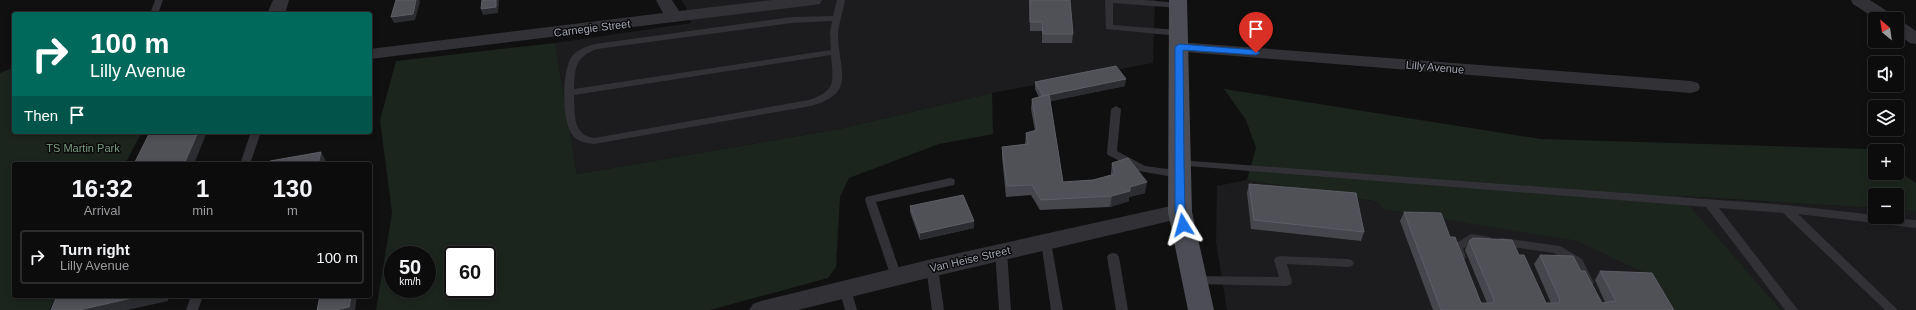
<!DOCTYPE html>
<meta charset="utf-8">
<style>
body{margin:0;font-family:Helvetica,sans-serif;background:#1a1a1b;color:#f1f3f6;height:100vh;display:flex;flex-direction:column;font-size:15px;white-space:nowrap}
*{box-sizing:border-box;margin:0}
p{font-size:13px;color:#9a9b9d}
.icon{flex:none;width:22px;height:22px;fill:none;stroke:currentColor;stroke-width:2;stroke-linecap:round;stroke-linejoin:round}
.map{position:relative;flex:1;overflow:hidden}
.sheet{position:absolute;left:12px;top:162px;width:360px;height:136px;display:flex;flex-direction:column;background:#0c0c0d;border-radius:4px;box-shadow:0 2px 6px #0003,0 0 0 1px #2c2c2e}
.sheet>*{flex:none}
.hud{position:absolute;left:12px;top:12px;width:360px;height:122px;border-radius:4px;box-shadow:0 2px 6px #0003,0 0 0 1px #2c2c2e;background:#00695c;color:#fff;overflow:hidden}
.needle{width:26px;rotate:331deg}
.controls{position:absolute;left:1868px;top:12px;display:grid;gap:8px}
.controls a{display:grid;place-items:center;width:36px;height:36px;border-radius:4px;background:#0c0c0d;box-shadow:0 2px 6px #0003,0 0 0 1px #2c2c2e;font-size:20px}
.speed{position:absolute;left:384px;top:246px;display:flex;gap:8px;font-size:20px;font-weight:700;text-align:center}
.speed>*{display:grid;place-content:center;width:52px;height:52px;border-radius:50%;background:#0c0c0d;box-shadow:0 2px 6px #0003,0 0 0 1px #2c2c2e;line-height:1}
.speed small{font-size:10px;font-weight:400}
.speed .limit{border:2px solid #111;border-radius:6px;background:#fff;color:#111}
.pin{position:absolute;display:grid;place-items:center;width:34px;height:34px;color:#fff;margin:-41px -17px;border-radius:50% 50% 50% 0;rotate:-45deg;box-shadow:0 0 4px #0007}
.pin .icon{rotate:45deg}
.me{position:absolute;width:44px;margin:-22px;rotate:352deg;stroke-linejoin:round;filter:drop-shadow(0 0 3px #0008)}
.turn{display:flex;align-items:center;gap:14px;height:84px;padding:0 12px;font-size:18px}
.turn .icon{width:52px;height:52px;stroke-width:2.5}
.turn b{display:block;font-size:28px;line-height:34px}
.then{display:flex;align-items:center;height:38px;padding:0 12px;background:#0003;gap:8px;font-size:15px}
.eta{display:flex;justify-content:space-evenly;align-items:center;height:68px;text-align:center}
.eta b{font-size:24px;font-weight:600;line-height:28px}
ul{padding:0;list-style:none}
li{display:flex;align-items:center;gap:12px;height:54px;margin:0 8px 6px;padding:0 4px;border:2px solid #2c2c2e;border-radius:4px}
li div{flex:1}
li b{display:block;font-size:15px}
li em{font-style:normal}
.map>svg:first-child{display:block}
</style>
<div class="map">
<svg width="1916" height="310" viewBox="0 0 1916 310">
<rect width="100%" height="100%" fill="#101011"/>
<path fill="#1c1c1e" d="M681 0H1155L1153 63 992 93 839 129 577 174 555 43 691 23 686 7Z
M1247 180 1379 202 1381 209 1503 228 1641 252 1673 310H1227L1216 242 1217 186Z
M1680 196 1875 208V217H1897V210L1916 211V310H1781Z"/>
<path fill="#1c241e" fill-rule="evenodd" d="M555 43 577 174 839 129 992 93 993 134 939 144 849 178 840 197 836 267 828 278 710 310H376L392 213 380 120 396 61ZM393 255H427V289H393ZM453 255H487V289H453Z
M14 67V132H142L125 164H14V296H57L49 310H0V73Z
M1224 89 1541 139 1868 149 1875 154V173H1897V170L1916 183V211L1897 210V195H1875V208L1681 196 1781 310H1673L1654 277 1577 241 1381 209 1379 202 1247 180 1256 148 1246 120Z"/>
<g fill="none" stroke-linecap="round" stroke-linejoin="round">
<path fill="#313136" fill-rule="evenodd" d="M155 0H163L158 14H150Z
M837 0H845C843 11 839 23 838 34 838 69 858 93 811 106L594 144C587 143 579 142 574 137 561 124 561 68 573 55 578 49 588 46 595 44L792 17 833 16ZM832 21 830 33 831 50 574 89C575 68 575 57 597 49L792 23ZM831 55C833 82 837 90 809 100L594 138C572 135 575 113 574 95Z
M1105 0H1144L1181 3 1182 5 1178 8 1113 3V25L1179 30 1183 33 1179 36 1106 29Z
M1116 106 1121 109 1117 151 1145 166 1183 171 1184 174 1183 177 1179 178 1139 171 1108 155 1107 153 1111 109Z
M251 132H261L250 164H240Z
M1179 160 1786 205 1875 215V217L1916 220V228L1798 214 1898 310H1885L1783 213 1719 208 1798 310H1785L1706 207 1175 165 1174 163Z
M950 178 954 179 955 182 954 185 876 202 902 277 900 280 896 281 892 280 865 200 866 197 870 196Z
M1471 234 1490 237 1491 240 1490 243 1486 244 1473 242 1463 249 1466 257 1464 260H1456L1452 248 1453 245Z
M1046 238 1050 239 1051 242 1063 310H1051L1041 242 1042 239Z
M1502 238 1560 246 1582 259 1594 283 1592 286 1588 287 1584 286 1574 265 1554 253 1498 245 1497 242 1498 239Z
M1001 248 1005 249 1007 252 1011 310H999L995 252 997 249Z
M1113 253 1117 254 1119 257 1128 310H1116L1107 257 1109 254Z
M1280 256 1348 259 1352 260 1354 263 1352 266 1348 267 1287 264 1292 282 1290 285 1286 286 1195 284 1191 283 1189 280 1191 277 1195 276 1279 277 1274 260 1276 257Z
M932 264 936 265 938 268 944 310H932L926 268 928 265Z
M845 285 849 286 851 289 857 310H845L839 289 841 286Z
M191 296H203L198 310H186Z"/>
<path fill="#313136" fill-rule="evenodd" d="M273 0H289L285 14H267Z
M656 0H672L679 11 772 0H822L820 4 814 5 370 59V49L663 13Z
M1851 0H1870L1893 15 1896 19H1876L1853 4Z
M1897 21 1903 22 1916 31V44L1910 43 1897 34Z
M1179 42 1691 81 1698 83 1700 87 1698 91 1691 93 1173 51 1170 47 1173 43Z
M1180 204 1187 207 1191 212 1187 217 932 277 798 310H749L753 304 761 301 932 259Z"/>
<path fill="#4d4e55" fill-rule="evenodd" d="M1169 0H1187L1192 212 1214 310H1188L1168 212Z"/>
</g>
<path fill="#46474c" d="M1029 0H1070L1073 34 1072 43H1042V31H1030Z
M1035 82 1125 86 1050 101 1063 182 1093 180 1111 175V173L1112 163 1145 193 1129 197V201L1110 207 1040 210 1031 195 1006 197 1002 157V147L1025 144 1026 133 1035 131 1031 109 1032 99 1039 97 1035 89Z
M1249 184 1364 232 1361 241 1251 229 1247 193Z
M910 206 974 228 920 240 910 212Z
M1404 212 1450 237 1481 303H1487L1465 250 1469 241 1519 255 1546 303H1551L1534 264 1540 255 1581 271 1602 303 1605 302 1595 280 1600 271 1674 310H1433L1400 221Z"/>
<path fill="#2c2d30" d="M416 0H419L420 2 415 20 394 23 391 17Z
M496 0H499L498 13 483 15 481 9Z
M1126 79 1125 86 1043 103V96Z
M198 132H207L194 164H184Z
M321 152 326 161V164H318Z
M1147 182 1145 193 1129 197V201L1110 207 1112 196 1130 187Z
M974 221V228L920 240V233Z
M141 296H169L168 301 127 310H79Z
M351 296H357L355 310H335Z"/>
<path fill="#505157" stroke="#5c5e65" d="M396 0H416L413 14 391 17Z
M482 0H496V7L481 9Z
M1030 0H1070L1073 34H1043L1042 22H1030Z
M1116 66 1126 79 1043 96 1035 82Z
M1049 94 1063 182 1093 180 1115 174 1112 163 1128 158 1147 182 1130 187V191L1112 196 1041 200 1032 185 1007 186 1002 147 1028 144 1026 133 1037 130 1032 99Z
M150 132H198L184 164H134Z
M321 152 318 164H269L270 161Z
M1249 184 1356 193 1364 232 1254 220Z
M963 195 974 221 920 233 910 206Z
M1404 212 1441 213 1450 237H1455L1481 303H1493L1494 300 1469 241 1473 238 1512 240 1519 255H1524L1546 303H1559L1560 300 1540 255 1573 256 1581 271H1585L1602 303 1616 301 1600 271 1652 273 1674 310H1441Z
M57 296H141L79 310H51Z
M320 296H351L349 307 335 310H317Z"/>
<path fill="#1a73e8" stroke="#114b97" d="M1179 44 1256 50 1260 53 1256 55 1183 50 1184 163 1185 212 1188 225 1183 229 1178 225 1175 212V47Z"/>
<g text-anchor="middle" stroke-width="3" stroke-linejoin="round" paint-order="stroke">
<g font-size="11" fill="#a1a5b2" stroke="#0b0b0c">
<text transform="translate(592 28) rotate(-7)" y="4">Carnegie Street</text>
<text transform="translate(1435 67) rotate(5)" y="4">Lilly Avenue</text>
<text transform="translate(970 259) rotate(-13)" y="4">Van Heise Street</text>
</g>
<g font-size="11" fill="#799c7e" stroke="#0b0b0c">
<text x="83" y="152">TS Martin Park</text>
</g>
</g>
</svg>
<div class="controls">
<a><svg class="needle" viewBox="-14 -14 28 28"><path d="M0-13l5 13h-10z" fill="#e53935"/><path d="M0 13l5-13h-10z" fill="#9a9b9d"/></svg></a>
<a><svg class="icon" aria-label="sound" viewBox="0 0 24 24"><path d="M4 9h4l5-4v14l-5-4H4zM17 9q2 3 0 6"/></svg></a>
<a><svg class="icon" aria-label="layers" viewBox="0 0 24 24"><path d="M12 4l9 5-9 5-9-5zM3 14l9 5 9-5"/></svg></a>
<a>+</a>
<a>−</a>
</div>
<div class="speed"><div>50<small>km/h</small></div><div class="limit">60</div></div>
<div class="pin" style="left:1256px;top:53px;background:#d93025"><svg class="icon" aria-label="arrive" viewBox="0 0 24 24"><path d="M6 21V4h12l-3 4 3 4H6"/></svg></div>
<svg class="me" style="left:1183px;top:225px" viewBox="-20 -20 40 40"><path d="M0-17L14 15 0 8-14 15z" fill="#1a73e8" stroke="#fff" stroke-width="4"/></svg>
<div class="hud">
<div class="turn"><svg class="icon" aria-label="right" viewBox="0 0 24 24"><path d="M7 20v-9h11M14 6l5 5-5 5"/></svg><div><b>100 m</b>Lilly Avenue</div></div>
<div class="then">Then<svg class="icon" aria-label="arrive" viewBox="0 0 24 24"><path d="M6 21V4h12l-3 4 3 4H6"/></svg></div>
</div>
<section class="sheet">
<div class="eta">
<div><b>16:32</b><p>Arrival</p></div>
<div><b>1</b><p>min</p></div>
<div><b>130</b><p>m</p></div>
</div>
<ul>
<li><svg class="icon" aria-label="right" viewBox="0 0 24 24"><path d="M7 20v-9h11M14 6l5 5-5 5"/></svg><div><b>Turn right</b><p>Lilly Avenue</p></div><em>100 m</em></li>
</ul>
</section>
</div>
